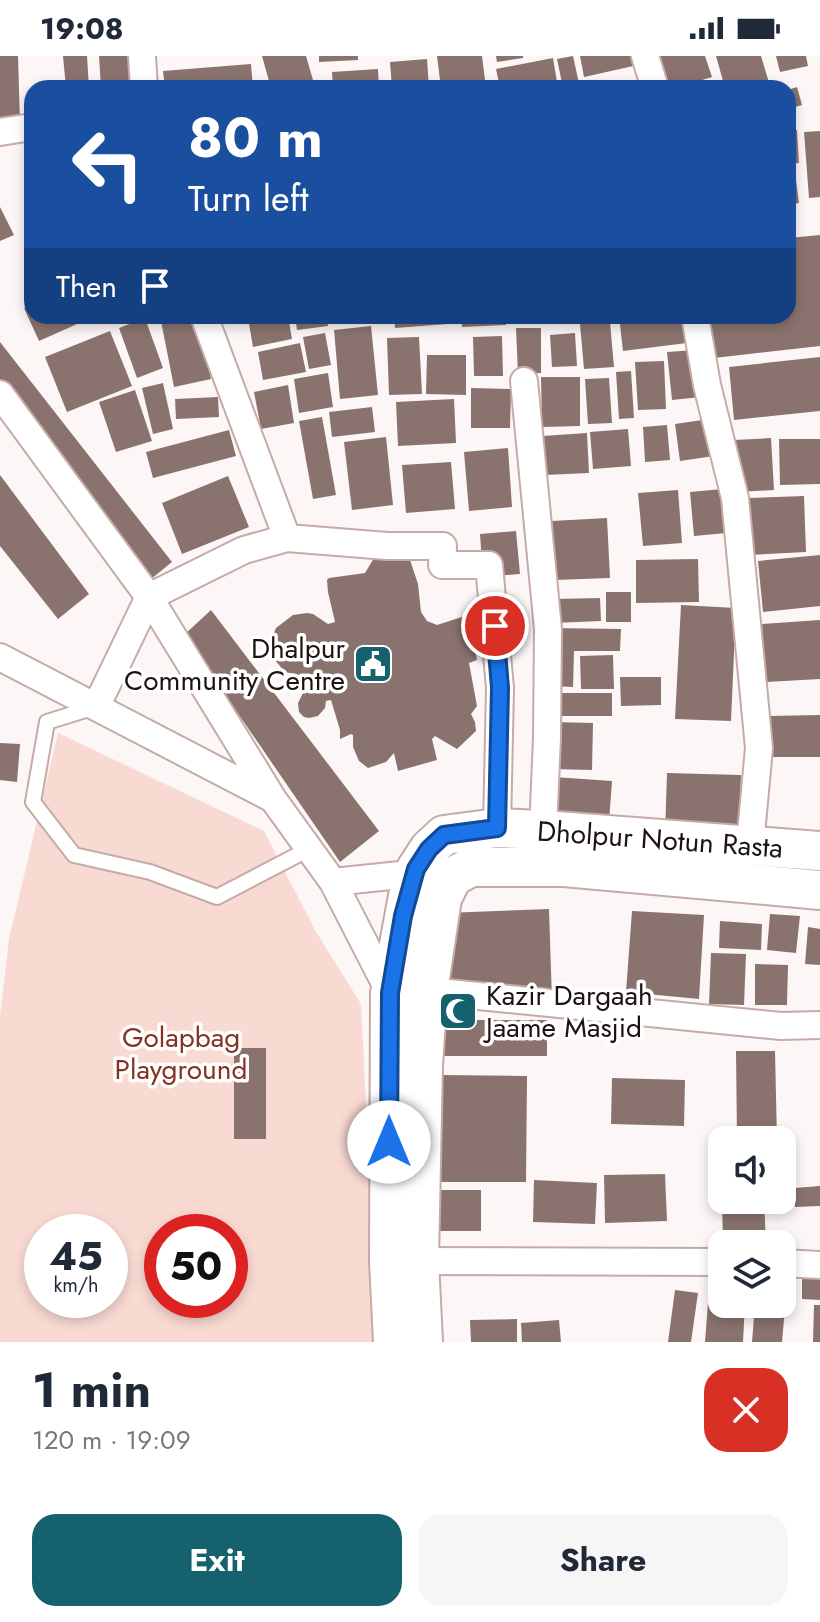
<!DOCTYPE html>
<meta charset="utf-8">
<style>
body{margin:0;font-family:Jost,sans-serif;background:#f6f6f7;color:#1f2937;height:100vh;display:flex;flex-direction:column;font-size:30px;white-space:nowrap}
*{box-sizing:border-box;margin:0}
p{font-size:26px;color:#747a83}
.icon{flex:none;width:44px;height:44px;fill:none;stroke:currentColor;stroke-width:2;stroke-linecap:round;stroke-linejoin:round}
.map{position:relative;height:1286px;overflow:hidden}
.side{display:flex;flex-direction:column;background:#fff;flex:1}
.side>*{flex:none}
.guide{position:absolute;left:24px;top:24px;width:772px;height:244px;border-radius:24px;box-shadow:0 4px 12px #0003;background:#1a4fa0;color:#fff;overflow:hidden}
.buttons{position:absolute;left:708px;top:1070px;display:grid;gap:16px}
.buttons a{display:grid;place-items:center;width:88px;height:88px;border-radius:16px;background:#fff;box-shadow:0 4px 12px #0003;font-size:40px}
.speed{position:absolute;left:24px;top:1158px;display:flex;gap:16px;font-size:40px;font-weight:700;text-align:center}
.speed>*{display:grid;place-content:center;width:104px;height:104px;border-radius:50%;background:#fff;box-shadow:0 4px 12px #0003;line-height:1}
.speed small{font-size:20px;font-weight:400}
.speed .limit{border:12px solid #d22;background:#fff;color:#111}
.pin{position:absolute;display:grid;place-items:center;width:68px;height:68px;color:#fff;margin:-34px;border:4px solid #fff;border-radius:50%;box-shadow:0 2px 8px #0007}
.me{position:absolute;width:88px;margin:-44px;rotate:0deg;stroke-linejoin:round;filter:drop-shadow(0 0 6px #0008)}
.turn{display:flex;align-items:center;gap:28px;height:168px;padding:0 32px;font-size:36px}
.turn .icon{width:104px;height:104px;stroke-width:2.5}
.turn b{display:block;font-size:56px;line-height:68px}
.then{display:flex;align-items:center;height:76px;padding:0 32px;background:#0003;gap:16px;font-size:30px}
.round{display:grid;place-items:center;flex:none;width:84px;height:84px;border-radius:24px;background:#f6f6f7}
.headline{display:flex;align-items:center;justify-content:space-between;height:136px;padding:0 32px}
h1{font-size:48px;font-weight:700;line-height:60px}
.button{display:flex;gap:16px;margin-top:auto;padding:16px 32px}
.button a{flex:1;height:92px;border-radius:24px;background:#16616e;color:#fff;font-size:32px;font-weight:700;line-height:92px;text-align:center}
.button a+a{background:#f6f6f7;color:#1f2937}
.status{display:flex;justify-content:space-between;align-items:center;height:56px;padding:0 40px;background:#fff;direction:ltr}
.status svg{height:22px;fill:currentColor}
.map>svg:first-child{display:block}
</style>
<div class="status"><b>19:08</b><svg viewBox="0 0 49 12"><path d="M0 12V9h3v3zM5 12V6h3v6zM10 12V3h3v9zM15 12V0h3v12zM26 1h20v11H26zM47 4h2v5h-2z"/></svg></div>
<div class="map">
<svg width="820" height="1286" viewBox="0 0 820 1286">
<rect width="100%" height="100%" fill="#fcf7f6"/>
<path fill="#f9dad3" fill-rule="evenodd" d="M58 677 264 775 315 874 361 948 378 1286H0V961L9 883ZM42 1176H110V1244H42ZM162 1176H230V1244H162Z"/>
<path fill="#8a736e" d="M0 0H18L20 67H0Z
M63 0H87L89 32H66Z
M99 0H133L135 32H101Z
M262 0H306L315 31 271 32Z
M319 0H358V4L319 6Z
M437 0H482L486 32H441Z
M496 0H523V2L497 6Z
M573 0 580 32H563L557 3Z
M580 0H636L638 9 584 21Z
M660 0H705L712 21 676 32H670Z
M716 0H761L770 30 764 32H725Z
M776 0H806L808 10 780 16Z
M553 2 558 32H500L496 13Z
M427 3 429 32H392L390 6Z
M251 8 253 32H165L163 15Z
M378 13 379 32H333L332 16Z
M645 24 646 32H597V30Z
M797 31 802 49 788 53V34Z
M797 74 799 107 788 108V75Z
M820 75V141L809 142 804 76Z
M795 116 799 147 788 149V117Z
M0 151 14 179 0 185Z
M820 179V290L714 302 704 260H788V182Z
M32 248V260H95L39 285 24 252Z
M160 260H198L211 323 174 331Z
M288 260 292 283 253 291 249 268Z
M295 260H327L328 270 297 274Z
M394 260H448V268L395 272Z
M461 260H506V269L462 271Z
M619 260H684L687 287 623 295Z
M145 262 163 312 137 322 119 272Z
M610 266 614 311 584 313 580 268Z
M371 270 378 339 340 343 334 274Z
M516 272H541V317L518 318Z
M110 275 132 330 67 356 45 301Z
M325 277 331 309 309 313 303 281Z
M575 277 577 310 552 311 550 279Z
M502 280 503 320H474L473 281Z
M419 281 422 338 389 339 387 282Z
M0 286 172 506 145 528 0 341Z
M300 287 306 316 263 324 258 296Z
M695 294 701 341 672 344 667 296Z
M427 299H466V339L426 338Z
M820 301V355L734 364 729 311Z
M664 305 666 353 638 354 635 306Z
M631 315 634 362 619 363 616 316Z
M328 317 333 351 299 357 294 323Z
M541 321H580V370L542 371Z
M609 322 612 367 588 368 585 323Z
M163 327 173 373 153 378 142 332Z
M288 329 294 367 261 373 254 336Z
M471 332 511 333 510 372H471Z
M135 334 152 385 116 396 99 346Z
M218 341 219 361 176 363 175 343Z
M454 343 456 387 398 390 396 346Z
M372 351 375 376 332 381 329 356Z
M322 361 336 439 313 443 299 365Z
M709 363 714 400 680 405 675 368Z
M667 369 670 404 645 406 643 371Z
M628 373 631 410 593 413 590 376Z
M229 374 236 400 153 422 146 396Z
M587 377 589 417 545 419 543 380Z
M386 381 393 449 352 454 344 386Z
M771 382 774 434 737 436 734 384Z
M779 383H820V428L780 429Z
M508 392 512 451 469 455 464 396Z
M451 406 455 453 406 457 402 409Z
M0 419 89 538 58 563 0 490Z
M228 420 249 471 182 498 162 447Z
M722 433 726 477 694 480 690 436Z
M678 434 682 487 643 490 638 437Z
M804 440 806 496 750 499 748 442Z
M607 462 610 522 554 524 552 465Z
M516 475 520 518 483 521 480 478Z
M379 499 393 504H410L418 528 421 556 427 565 437 569 468 559 477 604 469 607 477 650 471 658 475 666 476 675 457 693 435 680 432 683 437 704 398 715 394 697 386 706 368 712 359 705 353 691V679L351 678 340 683V674L331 644 326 645 325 652 318 660 309 662 304 661 299 656 298 647 305 633 304 620 285 616 274 603 272 596 273 579 276 572 293 559 307 557 313 558 328 568 335 566 328 536 327 524 329 522 365 517 374 502Z
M820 499V550L763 556 758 505Z
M698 503 699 546 636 547V504Z
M606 536H631V566H606Z
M600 542 601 565 554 567 553 543Z
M681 549 736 552 731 665 675 663Z
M211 554 379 775 340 806 184 579Z
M820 564V623L766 626 762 568Z
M552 572 621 573 620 595H574L573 631 552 630Z
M613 599 614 633H581L580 600Z
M620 621H661V649L621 650Z
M555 637H612V660H555Z
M820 659V701H767V660Z
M552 666 593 667 592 714 551 713Z
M0 687 20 688 17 726 0 724Z
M667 717 741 719 739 781 665 778Z
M554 721 612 725 609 766 551 763Z
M549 853 552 945 434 949 445 857Z
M632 855 704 859 699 943 626 936Z
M770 858 800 860 796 897 767 894Z
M720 865 762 868 761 894 719 892Z
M808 871 820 873V909L805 908Z
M711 897 746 898 744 949 709 948Z
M755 908 788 909 787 949H755Z
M443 964H547V1000H442Z
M234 992H266V1083H234Z
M736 995H775L777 1084H737Z
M438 1019 527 1020 526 1126H437Z
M612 1022 685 1024 684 1070 611 1068Z
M665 1118 667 1165 605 1167 604 1119Z
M534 1124 597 1127 595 1168 533 1166Z
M820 1130V1150L795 1151 794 1132Z
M435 1134H481V1175H435Z
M722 1144H764L766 1188H723Z
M802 1217H820V1244L802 1243Z
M782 1218H788L782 1286H752L755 1248H782Z
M710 1221H722V1248H745L743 1286H705Z
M675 1234 698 1237 691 1286H668Z
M814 1249H820V1286H813Z
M517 1263V1286H471L470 1264Z
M559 1264 561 1286H522L521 1267Z"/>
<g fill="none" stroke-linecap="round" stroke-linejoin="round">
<defs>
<path id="lane" d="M95 651 47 666 33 746 74 799 150 816 217 841 309 793"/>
<path id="street" d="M142 0 144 32
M645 0 655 32
M0 76 32 71
M204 260 287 482
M695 260 707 329 735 442 759 692 750 789
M524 325 548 573 547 682 543 774
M0 338 149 541 273 743 333 826 390 937 428 935 781 970 820 969
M0 601 273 743
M96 651 149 541 244 494 287 482 387 490H443L442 509H489L500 632 497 772
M333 826 429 816
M406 1205 722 1206
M782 1207 820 1209"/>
<path id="secondary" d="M393 1286 389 1205 390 937 409 835 416 813 429 793 444 779 497 772 543 774 820 795
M423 1286 419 1204 423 1009 428 935 442 842 451 824 456 819 471 811H564L820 834"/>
</defs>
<use href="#lane" stroke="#c5aba6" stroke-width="18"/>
<use href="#street" stroke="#c5aba6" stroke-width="30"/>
<use href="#secondary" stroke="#c5aba6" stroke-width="42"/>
<use href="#lane" stroke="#fff" stroke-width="14"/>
<use href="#street" stroke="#fff" stroke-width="26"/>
<use href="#secondary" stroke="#fff" stroke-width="38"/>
</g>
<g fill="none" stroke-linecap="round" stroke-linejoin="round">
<defs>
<path id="route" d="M389 1086 390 937 403 860 416 813 429 793 444 779 497 772 500 632 495 570"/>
</defs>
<use href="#route" stroke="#114b97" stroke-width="20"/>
<use href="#route" stroke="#1a73e8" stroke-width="14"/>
</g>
<defs>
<symbol id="civic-square" viewBox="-11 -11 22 22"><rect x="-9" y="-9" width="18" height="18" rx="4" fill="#16616e" stroke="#fff"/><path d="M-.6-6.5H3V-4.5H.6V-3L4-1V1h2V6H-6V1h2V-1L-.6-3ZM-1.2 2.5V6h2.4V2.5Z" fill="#fff"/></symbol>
<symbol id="mosque-square" viewBox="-11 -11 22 22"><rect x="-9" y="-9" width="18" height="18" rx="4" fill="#16616e" stroke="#fff"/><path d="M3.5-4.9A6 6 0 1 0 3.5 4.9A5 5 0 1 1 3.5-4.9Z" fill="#fff"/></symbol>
</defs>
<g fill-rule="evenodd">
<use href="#civic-square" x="351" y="586" width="44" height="44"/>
<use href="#mosque-square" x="436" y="933" width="44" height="44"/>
</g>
<g text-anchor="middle" stroke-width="7" stroke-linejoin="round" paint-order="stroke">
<g font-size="28" fill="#1c1311" stroke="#fff" text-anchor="end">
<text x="345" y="602">Dhalpur<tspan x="345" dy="32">Community Centre</tspan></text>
<text x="486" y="949" text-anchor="start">Kazir Dargaah<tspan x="486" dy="32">Jaame Masjid</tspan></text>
</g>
<g font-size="28" fill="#1c1311" stroke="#fff">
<text transform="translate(660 783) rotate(4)" y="10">Dholpur Notun Rasta</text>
</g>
<g font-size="28" fill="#843224" stroke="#fff">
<text x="181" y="991">Golapbag<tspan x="181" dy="32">Playground</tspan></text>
</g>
</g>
</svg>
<div class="buttons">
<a><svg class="icon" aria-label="sound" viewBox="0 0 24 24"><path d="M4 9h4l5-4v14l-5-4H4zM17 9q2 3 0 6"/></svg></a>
<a><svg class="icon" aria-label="layers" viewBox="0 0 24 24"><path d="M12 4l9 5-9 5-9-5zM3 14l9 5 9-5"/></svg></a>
</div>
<div class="speed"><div>45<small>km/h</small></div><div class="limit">50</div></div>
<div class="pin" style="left:495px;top:570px;background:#d93025"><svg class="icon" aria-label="arrive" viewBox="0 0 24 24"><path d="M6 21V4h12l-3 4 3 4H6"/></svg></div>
<svg class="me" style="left:389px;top:1086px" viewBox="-20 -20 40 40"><circle r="19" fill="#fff"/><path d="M0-13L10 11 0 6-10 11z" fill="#1a73e8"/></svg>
<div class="guide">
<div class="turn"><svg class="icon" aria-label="left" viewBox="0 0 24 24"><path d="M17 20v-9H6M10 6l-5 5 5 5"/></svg><div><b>80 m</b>Turn left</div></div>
<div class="then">Then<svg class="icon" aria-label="arrive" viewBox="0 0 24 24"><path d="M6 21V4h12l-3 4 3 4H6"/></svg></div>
</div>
</div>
<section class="side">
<div class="headline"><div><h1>1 min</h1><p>120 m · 19:09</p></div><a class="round" style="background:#d93025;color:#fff"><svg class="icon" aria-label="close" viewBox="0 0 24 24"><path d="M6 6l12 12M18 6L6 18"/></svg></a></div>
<div class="button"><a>Exit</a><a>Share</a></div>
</section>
